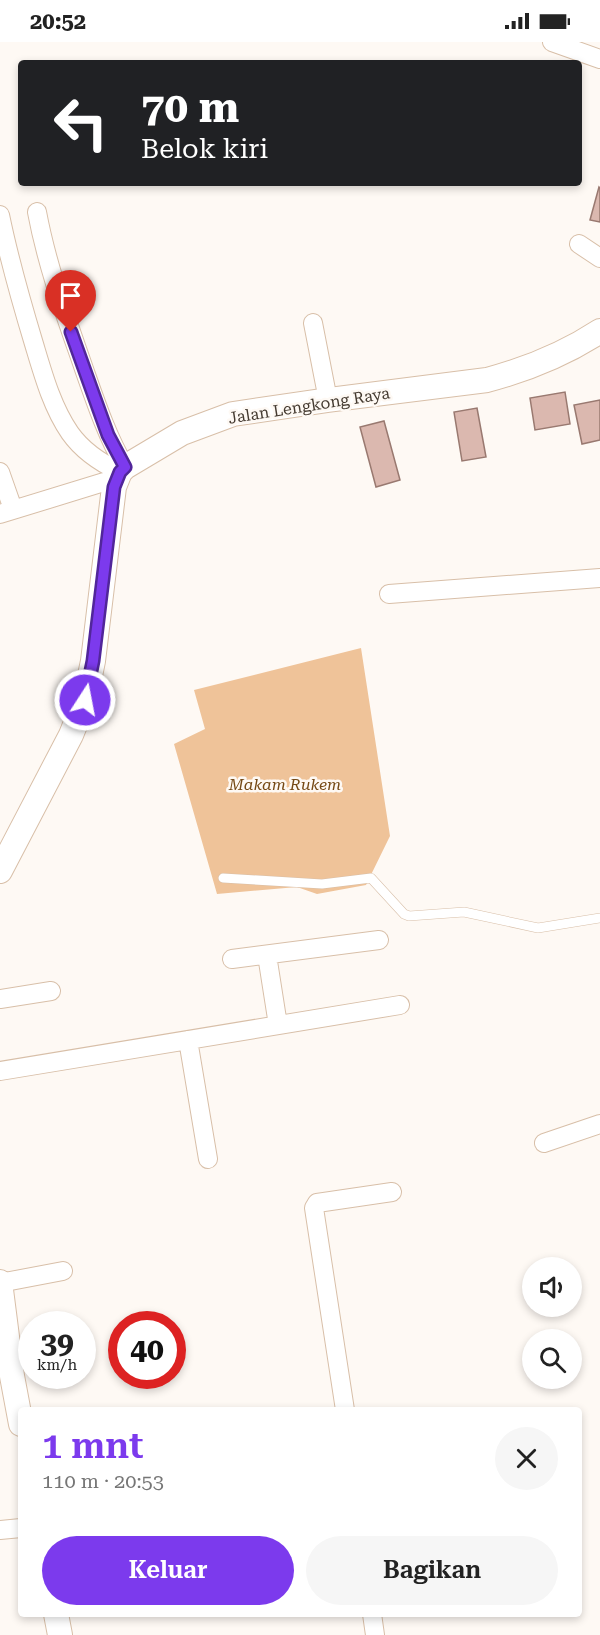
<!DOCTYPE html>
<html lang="id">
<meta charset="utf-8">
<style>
body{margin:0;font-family:"Roboto Serif",serif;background:#f6f6f6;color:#222;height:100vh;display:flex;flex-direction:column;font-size:22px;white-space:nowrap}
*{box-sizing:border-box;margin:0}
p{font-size:20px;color:#767676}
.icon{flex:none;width:33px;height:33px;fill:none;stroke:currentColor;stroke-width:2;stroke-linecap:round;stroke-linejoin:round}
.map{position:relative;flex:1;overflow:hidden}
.panel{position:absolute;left:18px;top:1365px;width:564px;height:210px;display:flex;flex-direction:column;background:#fff;border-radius:6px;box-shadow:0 3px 9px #0003}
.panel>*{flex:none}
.banner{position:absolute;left:18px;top:18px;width:564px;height:126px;border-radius:6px;box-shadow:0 3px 9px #0003;background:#202124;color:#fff;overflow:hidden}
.buttons{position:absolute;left:522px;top:1215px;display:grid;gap:12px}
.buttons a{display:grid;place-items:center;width:60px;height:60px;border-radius:50%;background:#fff;box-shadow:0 3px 9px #0003;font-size:30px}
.speed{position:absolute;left:18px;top:1269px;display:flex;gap:12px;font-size:30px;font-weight:700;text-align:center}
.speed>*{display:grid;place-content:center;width:78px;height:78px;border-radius:50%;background:#fff;box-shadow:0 3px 9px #0003;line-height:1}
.speed small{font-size:15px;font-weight:400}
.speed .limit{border:9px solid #d22;background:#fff;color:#111}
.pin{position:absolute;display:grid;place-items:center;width:51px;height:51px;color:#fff;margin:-62px -26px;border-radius:50% 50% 50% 0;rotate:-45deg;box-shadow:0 0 6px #0007}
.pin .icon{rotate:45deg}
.me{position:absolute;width:66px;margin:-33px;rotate:11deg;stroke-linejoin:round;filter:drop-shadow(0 0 4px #0008)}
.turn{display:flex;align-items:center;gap:21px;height:126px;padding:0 24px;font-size:27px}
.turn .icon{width:78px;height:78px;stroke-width:2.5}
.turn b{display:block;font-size:42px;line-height:51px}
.round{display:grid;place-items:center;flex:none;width:63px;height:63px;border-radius:32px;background:#f6f6f6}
.overview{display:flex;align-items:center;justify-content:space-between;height:102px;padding:0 24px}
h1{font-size:36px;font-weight:600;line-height:45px;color:#7c3aed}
.primary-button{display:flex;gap:12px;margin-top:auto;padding:12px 24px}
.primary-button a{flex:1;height:69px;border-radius:36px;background:#7c3aed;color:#fff;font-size:24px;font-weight:600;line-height:69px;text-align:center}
.primary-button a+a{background:#f6f6f6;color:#222}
.status{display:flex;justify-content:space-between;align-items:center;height:42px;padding:0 30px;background:#fff;direction:ltr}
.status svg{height:16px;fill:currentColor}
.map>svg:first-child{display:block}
</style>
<div class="status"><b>20:52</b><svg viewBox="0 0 49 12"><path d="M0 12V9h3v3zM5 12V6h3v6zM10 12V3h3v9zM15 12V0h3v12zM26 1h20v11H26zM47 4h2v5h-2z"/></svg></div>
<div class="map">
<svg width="600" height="1593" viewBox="0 0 600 1593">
<rect width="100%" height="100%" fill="#fef9f4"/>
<path fill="#efc399" d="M361 606 390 794 366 843 317 852 297 845 217 852 174 702 205 687 194 648Z"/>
<path fill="#dbb8af" stroke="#997970" stroke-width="1.5" d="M599 145 600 146V180L590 178Z
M565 350 570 382 535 388 530 356Z
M600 358V398L582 402 574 363Z
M477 366 486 415 462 419 454 370Z
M384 379 400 438 376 445 360 385Z"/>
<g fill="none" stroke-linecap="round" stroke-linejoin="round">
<defs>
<path id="service" d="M223 836 322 842 371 836 404 872 409 874 464 870 538 886 600 876"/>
<path id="minor" d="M552 0 600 17
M37 170C47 224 66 275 84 327 96 361 107 394 125 425
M0 173C9 217 21 259 34 302 43 332 52 365 70 391 82 408 101 421 120 430
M579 202 600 216
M313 281 328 358
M0 430 13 467
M0 472 117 436
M389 552 600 536
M267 913 278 983
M232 917 379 898
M0 957 51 949
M188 998 208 1117
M0 1029 400 963
M544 1101 600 1082
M0 1241 63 1229
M345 1368 314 1166 317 1161 392 1150
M0 1488 21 1486
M372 1572 375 1593"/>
<path id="tertiary" d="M0 829 71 693 85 658 93 619 114 445 120 430 125 425 182 391 233 372 328 358 487 338C528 327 565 312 600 289
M0 1240 12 1334 21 1382
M56 1572 60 1593"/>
</defs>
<use href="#service" stroke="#d8bfa8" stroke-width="10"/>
<use href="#minor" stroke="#d8bfa8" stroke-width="20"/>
<use href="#tertiary" stroke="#d8bfa8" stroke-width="26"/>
<use href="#service" stroke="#fff" stroke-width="9"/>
<use href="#minor" stroke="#fff" stroke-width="18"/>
<use href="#tertiary" stroke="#fff" stroke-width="24"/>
</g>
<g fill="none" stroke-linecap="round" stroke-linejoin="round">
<defs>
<path id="route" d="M71 290 108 393 125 425 120 430 114 445 93 619 85 658"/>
</defs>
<use href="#route" stroke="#51269a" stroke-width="15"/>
<use href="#route" stroke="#7c3aed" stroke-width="10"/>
</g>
<g text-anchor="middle" stroke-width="5" stroke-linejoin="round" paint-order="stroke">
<g font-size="16" fill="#443a30" stroke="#fef9f4">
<text transform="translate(309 363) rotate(-9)" y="6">Jalan Lengkong Raya</text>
</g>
<g font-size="16" font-style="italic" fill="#754915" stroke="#fef9f4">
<text x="285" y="748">Makam Rukem</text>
</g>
</g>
</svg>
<div class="buttons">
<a><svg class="icon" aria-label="sound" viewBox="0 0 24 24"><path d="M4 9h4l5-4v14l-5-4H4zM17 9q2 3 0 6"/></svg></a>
<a><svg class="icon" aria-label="search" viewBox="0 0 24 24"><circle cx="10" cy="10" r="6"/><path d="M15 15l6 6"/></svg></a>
</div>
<div class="speed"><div>39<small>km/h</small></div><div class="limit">40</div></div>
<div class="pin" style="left:71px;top:290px;background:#d93025"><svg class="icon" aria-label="arrive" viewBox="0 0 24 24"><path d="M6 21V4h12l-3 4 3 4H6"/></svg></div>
<svg class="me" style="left:85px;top:658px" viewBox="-20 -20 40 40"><circle r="17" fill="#7c3aed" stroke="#fff" stroke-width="3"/><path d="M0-11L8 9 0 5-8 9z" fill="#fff"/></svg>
<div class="banner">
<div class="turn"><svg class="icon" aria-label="left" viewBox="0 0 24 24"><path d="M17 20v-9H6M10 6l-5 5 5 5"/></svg><div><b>70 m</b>Belok kiri</div></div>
</div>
<section class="panel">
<div class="overview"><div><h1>1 mnt</h1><p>110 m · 20:53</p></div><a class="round"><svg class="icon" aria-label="close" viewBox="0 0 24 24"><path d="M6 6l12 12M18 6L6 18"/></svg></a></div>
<div class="primary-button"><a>Keluar</a><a>Bagikan</a></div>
</section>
</div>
